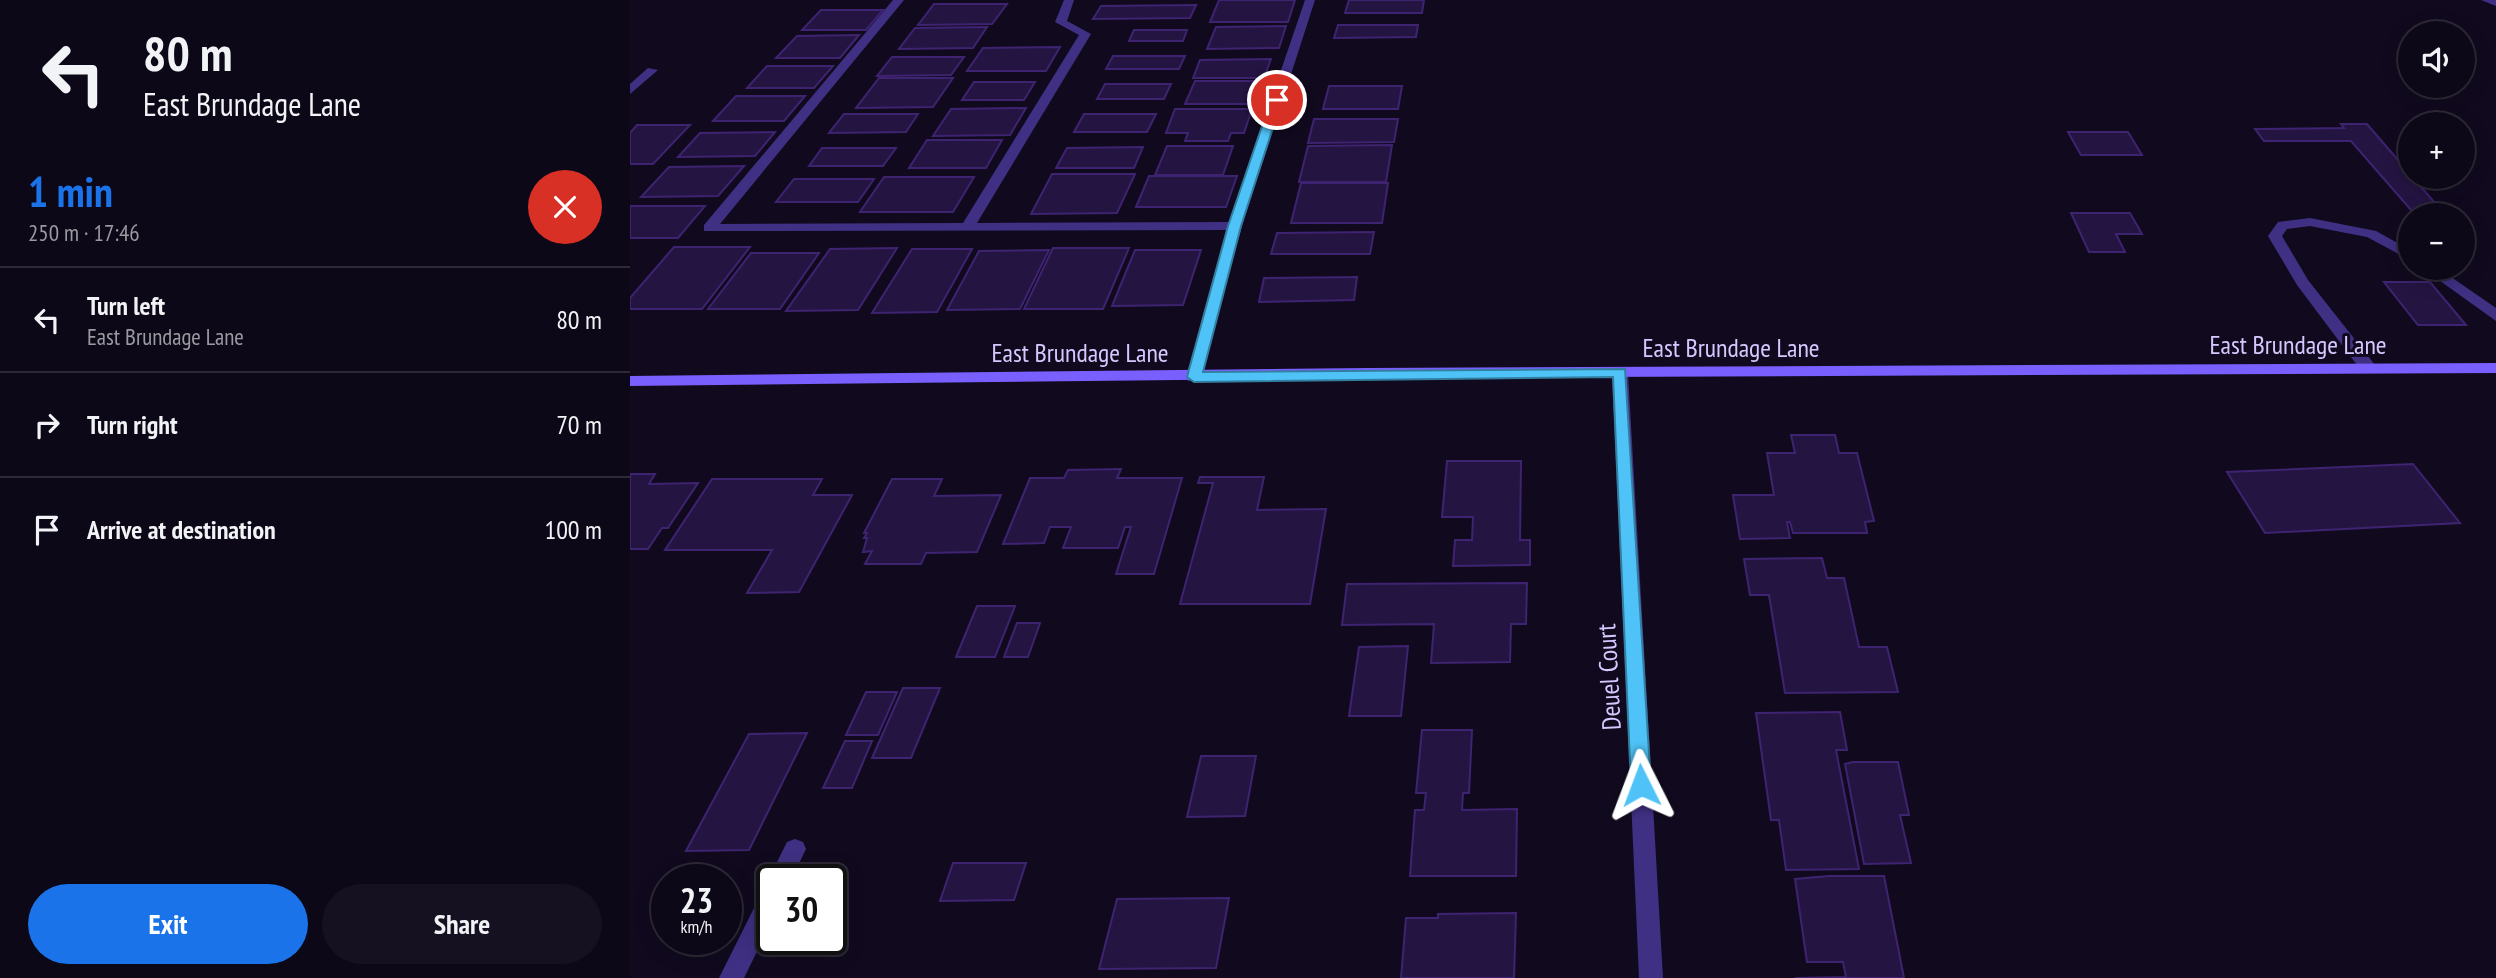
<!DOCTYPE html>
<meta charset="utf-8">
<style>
body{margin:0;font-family:"PT Sans Narrow",sans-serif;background:#161120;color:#f1f3f6;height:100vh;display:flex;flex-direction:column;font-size:26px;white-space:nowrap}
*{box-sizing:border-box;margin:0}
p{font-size:23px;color:#9a9aa1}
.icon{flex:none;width:38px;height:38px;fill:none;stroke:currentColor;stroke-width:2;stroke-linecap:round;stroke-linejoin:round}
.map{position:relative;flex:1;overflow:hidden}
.details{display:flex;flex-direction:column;background:#0d0817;width:630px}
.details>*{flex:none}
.hud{background:#0d0817;color:#f1f3f6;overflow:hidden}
.buttons{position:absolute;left:1768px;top:21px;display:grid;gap:14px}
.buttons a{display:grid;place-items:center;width:77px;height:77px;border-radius:50%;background:#0d0817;box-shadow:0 4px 18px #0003,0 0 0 2px #2d2936;font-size:35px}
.speed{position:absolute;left:21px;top:864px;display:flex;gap:14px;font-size:35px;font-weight:700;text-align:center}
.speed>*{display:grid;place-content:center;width:91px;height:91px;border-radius:50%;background:#0d0817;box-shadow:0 4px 18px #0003,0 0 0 2px #2d2936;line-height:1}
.speed small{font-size:18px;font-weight:400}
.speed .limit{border:4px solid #111;border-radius:10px;background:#fff;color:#111}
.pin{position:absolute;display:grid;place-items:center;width:60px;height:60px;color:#fff;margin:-30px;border:4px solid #fff;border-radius:50%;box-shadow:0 2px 7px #0007}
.me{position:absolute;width:77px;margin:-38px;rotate:357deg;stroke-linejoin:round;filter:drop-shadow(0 0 5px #0008)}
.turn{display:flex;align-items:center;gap:24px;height:147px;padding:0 28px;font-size:32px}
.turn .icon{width:91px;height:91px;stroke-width:2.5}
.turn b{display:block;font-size:49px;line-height:60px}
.round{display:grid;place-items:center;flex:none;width:74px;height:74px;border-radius:37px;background:#161120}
.summary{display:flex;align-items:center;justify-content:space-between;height:119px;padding:0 28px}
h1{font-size:42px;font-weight:700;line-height:52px;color:#1a73e8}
.button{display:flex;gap:14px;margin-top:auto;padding:14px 28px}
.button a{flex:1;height:80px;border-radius:42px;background:#1a73e8;color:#fff;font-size:28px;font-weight:700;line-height:80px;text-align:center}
.button a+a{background:#161120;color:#f1f3f6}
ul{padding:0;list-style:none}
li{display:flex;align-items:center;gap:21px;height:105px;padding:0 28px;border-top:2px solid #2d2936}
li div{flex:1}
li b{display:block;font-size:26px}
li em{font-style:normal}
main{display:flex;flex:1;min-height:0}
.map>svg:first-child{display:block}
</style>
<main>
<section class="details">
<div class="hud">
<div class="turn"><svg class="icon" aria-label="left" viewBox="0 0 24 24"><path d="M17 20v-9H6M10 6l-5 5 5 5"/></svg><div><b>80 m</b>East Brundage Lane</div></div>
</div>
<div class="summary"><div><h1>1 min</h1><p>250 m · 17:46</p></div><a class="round" style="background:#d93025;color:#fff"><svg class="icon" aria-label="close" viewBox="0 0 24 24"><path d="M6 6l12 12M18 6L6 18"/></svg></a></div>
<ul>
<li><svg class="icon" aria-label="left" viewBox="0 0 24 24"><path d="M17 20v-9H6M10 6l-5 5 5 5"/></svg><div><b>Turn left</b><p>East Brundage Lane</p></div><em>80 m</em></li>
<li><svg class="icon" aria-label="right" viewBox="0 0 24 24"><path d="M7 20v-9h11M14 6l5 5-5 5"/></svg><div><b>Turn right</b></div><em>70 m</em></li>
<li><svg class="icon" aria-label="arrive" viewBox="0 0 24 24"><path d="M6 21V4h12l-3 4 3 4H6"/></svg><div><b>Arrive at destination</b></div><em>100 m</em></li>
</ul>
<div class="button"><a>Exit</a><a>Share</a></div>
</section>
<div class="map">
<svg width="1866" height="978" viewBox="0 0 1866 978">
<rect width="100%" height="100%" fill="#110a1f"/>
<path fill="#241442" stroke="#3e2370" stroke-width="2" d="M589 0H665L658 22H580Z
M719 0H794L792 13H715Z
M304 4H377L362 24 288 25Z
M566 5 560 18 463 19 471 6Z
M191 10H253L236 30H172Z
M708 25H788L786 37 704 38Z
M656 26 649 48 577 49 586 27Z
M357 27 343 48 269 49 285 28Z
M504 30H557L553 41H499Z
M229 35 210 58H146L167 36Z
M430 47 416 71H337L353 48Z
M483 56H555L549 69H476Z
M262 57H334L321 75 247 76Z
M641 59 634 78H563L570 60Z
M137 66H203L184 88H117Z
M249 78H323L303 107 226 108Z
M565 81H626L619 104H555Z
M344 82H405L394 100H332Z
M475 84H541L534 99H467Z
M699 86H772L768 109H693Z
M106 96H175L154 121H83Z
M396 108 380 135 303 136 321 109Z
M545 109H622L614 133H601L598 141H555L558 133H536Z
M214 114H288L276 132 199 133Z
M454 114H526L517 132H444Z
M684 119H768L764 142 678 143Z
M1711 124H1737L1811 210H1781L1721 141H1634L1625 129 1714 128Z
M7 125H60L23 164H0V133Z
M145 132 125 156 48 157 70 133Z
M1438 132H1498L1512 155H1451Z
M297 140H372L356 168H279Z
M762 145 756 182H669L678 146Z
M537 146H603L593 175H525Z
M513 147 504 168H426L437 148Z
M192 148H266L253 166H179Z
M114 166 88 196 11 197 39 167Z
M422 174H505L487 213 401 214Z
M519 176H607L596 207H506Z
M254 177H344L323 212H230Z
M164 179H244L228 202H146Z
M671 183H758L752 223H661Z
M0 206H75L48 238H0Z
M1441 213H1500L1512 234H1486L1495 252H1459Z
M744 232 740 254H641L647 233Z
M44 247H120L72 309H0V298Z
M267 248 228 310 156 311 200 249Z
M423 248H499L473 309H394Z
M282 249H342L307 312 242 313Z
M419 250 390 309 317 310 349 251Z
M505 250H571L553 305 482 306Z
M121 253H189L150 309H78Z
M727 277 724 300 629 302 634 278Z
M1754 282H1800L1836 325H1788Z
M1161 435H1205L1209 453H1227L1244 521 1235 522 1237 533H1163L1160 522H1157L1160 538 1110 539 1103 495H1144L1137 453H1165Z
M817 461H891L890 540H900V565L823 566 825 540H842L843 517H812Z
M1783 464 1830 523 1635 533 1597 472Z
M491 469 487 478H552L524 574H486L501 527H495L488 548H433L441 527H420L414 543 373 544 400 478H434L438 470Z
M0 474H25L19 484 68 483 38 528H32L18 549H0Z
M570 477H634L627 510 696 509 680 604H550L583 483H568Z
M82 479H192L183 495H222L169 592 117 593 142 550H35Z
M262 479H312L304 496 371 495 347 552 296 553 291 564H235L242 551 233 552 237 538H234L237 533H234Z
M1192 558 1197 578H1214L1229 647H1257L1268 692 1155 693 1139 595H1120L1114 559Z
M897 583 896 624H881L880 662 801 663 804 624 712 625 717 584Z
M347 606H385L365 657H326Z
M387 623H410L398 657H374Z
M778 646 771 716H719L729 647Z
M273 688H310L281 758H242Z
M236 692H267L248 735H216Z
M1210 712 1217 750H1206L1229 869 1156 870 1149 820H1141L1126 713Z
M792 730H842L839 793H833L832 810 887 809 886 876H780L785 810H794L796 793H786Z
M177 733 119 850 56 851 119 734Z
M215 741H242L222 788H193Z
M571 756H626L615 816 557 817Z
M1223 762H1268L1279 815H1270L1281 863 1234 864 1215 764Z
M323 863H396L384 900 310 901Z
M1199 876H1254L1274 978H1165L1216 977 1213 962H1177L1165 879Z
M599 898 586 968 469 969 487 899Z
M886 913 884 978H771L776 918H808V914Z"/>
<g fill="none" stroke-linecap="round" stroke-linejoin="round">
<path fill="#3f3083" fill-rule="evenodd" d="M1851 0H1866V6Z
M18 68 28 70 0 94V84Z
M1680 218 1746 231 1780 250V260L1737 237 1680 226 1657 229 1652 236 1678 280 1745 365 1747 369 1745 373H1733L1667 285 1638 236 1648 222Z
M1792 268H1808L1866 308V321Z
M165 839 173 842 176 849 161 880H142V921L114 978H89L134 888 140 886 138 880 157 842Z"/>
<path fill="#3f3083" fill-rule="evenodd" d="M263 0H274L90 224 333 223 449 35 425 22 434 0H444L437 21 461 34 347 223 599 222 675 0H685L612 226 570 381H558L556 377 597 230 74 231V225Z
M990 368 998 373 1033 978H1009L982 373Z"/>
<path fill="#7a5fff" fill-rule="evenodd" d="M1866 363V373L738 378 0 386V376L738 368Z"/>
</g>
<path fill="#4fc3f7" stroke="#337fa1" stroke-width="2" d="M647 97 652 100 611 226 573 372 995 369 1021 785 1018 792 1011 794 1004 792 1001 785 983 377 564 382 557 377 598 226 641 100Z"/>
<g text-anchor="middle" stroke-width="6" stroke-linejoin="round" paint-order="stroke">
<g font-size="26" fill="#d6c8ff" stroke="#110a1f">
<text x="1668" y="354">East Brundage Lane</text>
<text x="1101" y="357">East Brundage Lane</text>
<text x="450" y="362">East Brundage Lane</text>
<text transform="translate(979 677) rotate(-93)" y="9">Deuel Court</text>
</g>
</g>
</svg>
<div class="buttons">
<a><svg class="icon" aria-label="sound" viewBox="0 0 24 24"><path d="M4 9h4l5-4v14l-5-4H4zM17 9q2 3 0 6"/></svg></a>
<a>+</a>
<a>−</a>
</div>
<div class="speed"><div>23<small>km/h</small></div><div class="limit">30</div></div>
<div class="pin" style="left:647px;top:100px;background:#d93025"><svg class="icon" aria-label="arrive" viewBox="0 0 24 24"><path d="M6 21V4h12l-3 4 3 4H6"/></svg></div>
<svg class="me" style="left:1011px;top:785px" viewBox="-20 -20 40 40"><path d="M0-17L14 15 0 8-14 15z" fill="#4fc3f7" stroke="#fff" stroke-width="4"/></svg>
</div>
</main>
